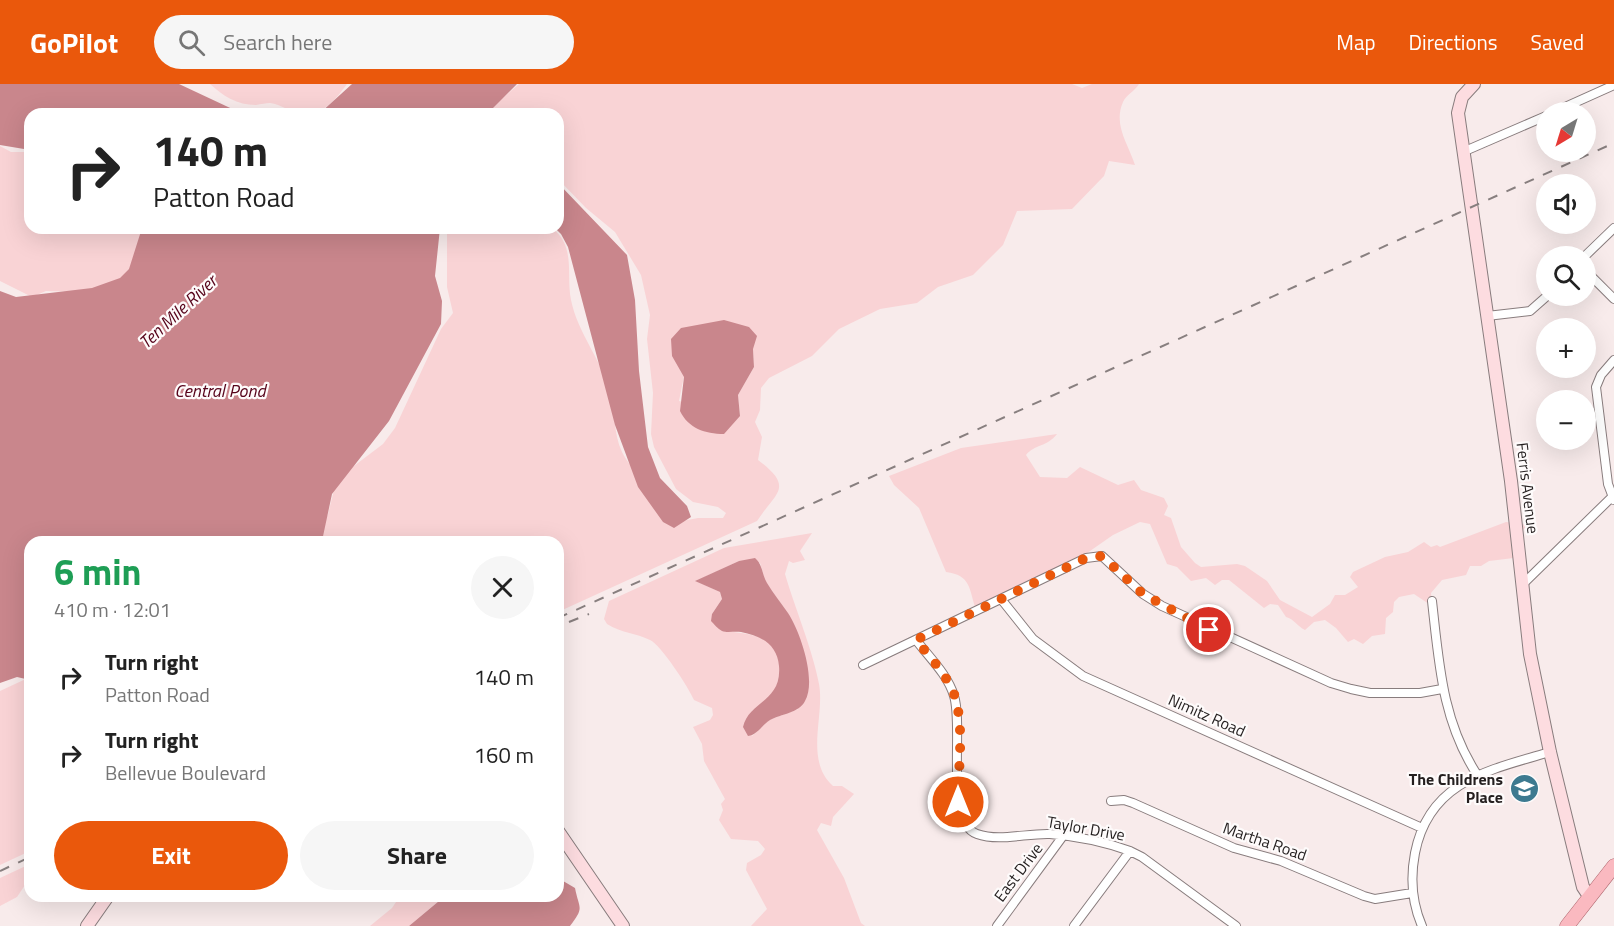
<!DOCTYPE html>
<meta charset="utf-8">
<style>
body{margin:0;font-family:"Titillium Web",sans-serif;background:#f6f6f6;color:#222;height:100vh;display:flex;flex-direction:column;font-size:22px;white-space:nowrap}
*{box-sizing:border-box;margin:0}
p{font-size:20px;color:#767676}
.icon{flex:none;width:33px;height:33px;fill:none;stroke:currentColor;stroke-width:2;stroke-linecap:round;stroke-linejoin:round}
.map{position:relative;flex:1;overflow:hidden}
.details{position:absolute;left:24px;top:452px;width:540px;height:366px;display:flex;flex-direction:column;background:#fff;border-radius:18px;box-shadow:0 6px 24px #0002}
.details>*{flex:none}
.banner{position:absolute;left:24px;top:24px;width:540px;height:126px;border-radius:18px;box-shadow:0 6px 24px #0002;background:#fff;color:#222;overflow:hidden}
.needle{width:39px;rotate:218deg}
.controls{position:absolute;left:1536px;top:18px;display:grid;gap:12px}
.controls a{display:grid;place-items:center;width:60px;height:60px;border-radius:50%;background:#fff;box-shadow:0 6px 24px #0002;font-size:30px}
.pin{position:absolute;display:grid;place-items:center;width:51px;height:51px;color:#fff;margin:-26px;border:3px solid #fff;border-radius:50%;box-shadow:0 2px 6px #0007}
.me{position:absolute;width:66px;margin:-33px;rotate:0deg;stroke-linejoin:round;filter:drop-shadow(0 0 4px #0008)}
.turn{display:flex;align-items:center;gap:21px;height:126px;padding:0 30px;font-size:27px}
.turn .icon{width:78px;height:78px;stroke-width:2.5}
.turn b{display:block;font-size:42px;line-height:51px}
.round{display:grid;place-items:center;flex:none;width:63px;height:63px;border-radius:32px;background:#f6f6f6}
.headline{display:flex;align-items:center;justify-content:space-between;height:102px;padding:0 30px}
h1{font-size:36px;font-weight:700;line-height:45px;color:#1e9e55}
.action{display:flex;gap:12px;margin-top:auto;padding:12px 30px}
.action a{flex:1;height:69px;border-radius:36px;background:#ea580c;color:#fff;font-size:24px;font-weight:700;line-height:69px;text-align:center}
.action a+a{background:#f6f6f6;color:#222}
ul{padding:0;list-style:none}
li{display:flex;align-items:center;gap:18px;height:78px;padding:0 30px}
li div{flex:1}
li b{display:block;font-size:22px}
li em{font-style:normal}
header{display:flex;align-items:center;gap:36px;box-sizing:border-box;height:84px;padding:0 30px;background:#ea580c;color:#fff}
header strong{font-size:28px}
nav{display:flex;gap:33px;margin-inline-start:auto;font-size:21px}
.search{width:420px;height:54px;background:#f6f6f6;display:flex;align-items:center;gap:15px;box-sizing:border-box;padding:0 21px;border-radius:33px;color:#767676;font-size:22px}
.map>svg:first-child{display:block}
</style>
<header>
<strong>GoPilot</strong>
<div class="search"><svg class="icon" aria-label="search" viewBox="0 0 24 24"><circle cx="10" cy="10" r="6"/><path d="M15 15l6 6"/></svg>Search here</div>
<nav><a>Map</a><a>Directions</a><a>Saved</a></nav>
</header>
<div class="map">
<svg width="1614" height="842" viewBox="0 0 1614 842">
<rect width="100%" height="100%" fill="#f8ebeb"/>
<path fill="#f9d3d5" fill-rule="evenodd" d="M210 0H347C336 15 323 32 302 30 291 29 281 20 270 19 266 19 261 20 256 21 237 21 223 12 210 0Z
M519 0H1072L1082 4 1092 0H1139C1135 7 1126 11 1123 18 1113 41 1128 59 1135 81L1109 77 1104 92 1072 125 1017 127 1003 161 973 191 938 203 917 219 880 225 839 245 812 272 769 294 761 304 760 326 755 338 762 353 758 376C795 404 776 408 757 437L558 528V458H315L328 430 335 402 346 388 383 360 395 344 441 245 453 229 447 203V144H552C576 162 566 190 571 216 578 250 602 276 610 309 616 329 613 349 622 368 632 388 666 419 682 437L698 434H723L726 429 718 423 693 418 676 405 654 363 651 350 653 309 647 255 650 231 641 191 615 148 586 124 558 95V30H484ZM753 265 754 283 738 311 740 332 679 317 684 292Z
M0 62 11 68H30V144H152L127 193 85 208 46 207 32 213 0 197Z
M1057 350C1047 363 1035 360 1026 371L1040 393 1067 394 1080 383 1118 401 1134 396 1141 406 1164 414 1168 422 1164 431 1171 434 1181 463 1195 479 1201 483 1237 480 1245 482 1267 497 1280 516 1312 533 1330 520 1335 511H1345L1358 503 1350 493 1353 488 1385 473 1408 468 1424 458 1431 463 1437 461 1440 463 1506 438 1527 441 1523 446 1519 445 1522 473 1489 477 1481 482H1470L1466 491 1442 496 1431 509 1432 522 1414 510 1399 513 1394 518 1393 528 1386 534 1385 550 1372 552 1363 560 1354 555 1348 558 1336 544 1325 536 1314 538 1305 546C1297 542 1294 535 1286 533L1278 521 1270 520 1264 524 1229 496H1222L1215 501 1206 494 1191 497 1177 483 1167 480 1150 440 1140 438 1113 451 1080 474 976 526C969 505 971 491 946 488L919 424 894 401 889 392 961 364Z
M812 449 800 467 805 476 793 479 789 477 785 490C795 524 813 567 819 600 825 632 804 676 833 702H842L854 710 833 733 831 742 821 739 817 746 844 794 861 839 865 842H751L767 825 746 786 747 779 761 771 765 765 758 757 731 755 719 736 723 726 721 720 725 715 704 677 702 660 693 643 710 636 713 631 712 624 694 616C689 604 661 561 650 556 636 549 621 549 607 540L604 535 609 517 724 464ZM739 477 760 479 765 497 789 531 798 625 769 636 752 652V627C758 623 766 618 771 613 781 600 784 572 771 560 761 550 736 548 722 547L712 530 722 515 720 508 696 497Z
M30 593V767L0 781V607Z
M30 780V798H27L17 813 0 822V794Z
M400 812H445L409 842H370L392 824Z"/>
<path fill="#c9868c" d="M0 0H179L243 30H30V66L0 61Z
M352 0H517L487 30H319Z
M558 99 627 171 635 216 639 287 648 363 660 394 687 422 691 433 674 444 663 438 638 403 615 341 568 163 561 150 555 144H558Z
M142 144H440L435 192 442 217 441 240 389 337 332 410 322 457 30 458V596L17 593 0 599V207L16 213 92 204 120 194 129 185Z
M724 236 749 243 757 252 753 265 754 283 738 311 740 332 724 350C705 350 688 344 680 327L684 293 672 272 671 255 681 244Z
M755 474C763 481 762 491 767 499 773 509 781 519 788 529 800 547 817 596 805 617 799 629 781 630 770 636 762 641 757 651 748 652L743 643C749 617 782 618 779 582 777 560 761 552 741 548 735 547 727 549 722 547 718 545 714 540 711 537L712 530 722 515 720 508 695 497 739 477Z
M558 794 575 804C579 825 585 823 570 842H409L445 812H558Z"/>
<g fill="none" stroke-linecap="round" stroke-linejoin="round">
<defs>
<path id="street" d="M1554 28 1614 1
M1465 67 1546 32
M1585 172 1614 144
M1586 187 1614 215
M1487 232 1530 227 1547 212
M1614 276 1601 291 1596 303 1608 400 1614 416
M1523 500 1614 411
M1001 515 1033 555 1083 592 1422 744
M1432 517C1439 579 1442 638 1478 692
M916 556C929 573 948 591 954 612 964 643 944 739 977 750 999 758 1027 749 1050 750 1076 752 1105 758 1130 767L1142 773 1236 842
M863 581 1086 474 1102 472 1143 510 1162 522 1331 599 1351 605 1370 609H1420L1442 605
M1111 717 1124 716 1133 719 1234 764 1281 777 1364 812 1375 815 1412 809
M997 842 1063 752
M1074 842 1130 767
M1422 842C1412 819 1410 795 1415 769 1429 697 1489 686 1550 668"/>
<path id="secondary" d="M1474 0 1462 13 1458 29 1511 397 1530 570 1550 668 1583 803 1589 812
M558 747 623 842
M87 842 108 812"/>
<path id="primary" d="M1567 842 1614 782"/>
</defs>
<use href="#street" stroke="#887c7d" stroke-width="10"/>
<use href="#secondary" stroke="#887c7d" stroke-width="14"/>
<use href="#primary" stroke="#ad656c" stroke-width="15"/>
<use href="#street" stroke="#fff" stroke-width="8"/>
<use href="#secondary" stroke="#fddce0" stroke-width="12"/>
<use href="#primary" stroke="#fab9c0" stroke-width="14"/>
<path stroke="#887f7f" stroke-width="2" stroke-dasharray="10 10" stroke-linecap="butt" d="M558 534 1614 59
M569 538 589 530
M0 787 30 773"/>
</g>
<g fill="none" stroke-linecap="round" stroke-linejoin="round">
<path stroke="#ea580c" stroke-width="10" stroke-dasharray="0 18" d="M958 718C958 684 965 642 954 610 946 590 929 572 916 556L1086 474 1102 472 1143 510 1209 546"/>
</g>
<defs>
<symbol id="school-disc" viewBox="-11 -11 22 22"><circle r="9.5" fill="#3d7a90" stroke="#fefbfb"/><path d="M0-5L7-2L0 1L-7-2ZM-4 1L0 2.5L4 1V4Q0 6-4 4Z" fill="#fff"/></symbol>
</defs>
<g fill-rule="evenodd">
<use href="#school-disc" x="1508" y="688" width="33" height="33"/>
</g>
<g text-anchor="middle" stroke-width="4.5" stroke-linejoin="round" paint-order="stroke">
<g font-size="16" fill="#241f1f" stroke="#fefbfb">
<text transform="translate(1528 404) rotate(83)" y="6">Ferris Avenue</text>
<text transform="translate(1207 631) rotate(24)" y="6">Nimitz Road</text>
<text transform="translate(1086 744) rotate(10)" y="6">Taylor Drive</text>
<text transform="translate(1265 757) rotate(19)" y="6">Martha Road</text>
<text transform="translate(1018 788) rotate(-53)" y="6">East Drive</text>
</g>
<g font-size="16" font-weight="bold" fill="#241f1f" stroke="#fefbfb" text-anchor="end">
<text x="1503" y="701">The Childrens<tspan x="1503" dy="18">Place</tspan></text>
</g>
<g font-size="18" font-style="italic" fill="#57041b" stroke="#fefbfb">
<text transform="translate(178 228) rotate(-43)" y="6">Ten Mile River</text>
<text x="220" y="313">Central Pond</text>
</g>
</g>
</svg>
<div class="controls">
<a><svg class="needle" viewBox="-14 -14 28 28"><path d="M0-13l5 13h-10z" fill="#e53935"/><path d="M0 13l5-13h-10z" fill="#767676"/></svg></a>
<a><svg class="icon" aria-label="sound" viewBox="0 0 24 24"><path d="M4 9h4l5-4v14l-5-4H4zM17 9q2 3 0 6"/></svg></a>
<a><svg class="icon" aria-label="search" viewBox="0 0 24 24"><circle cx="10" cy="10" r="6"/><path d="M15 15l6 6"/></svg></a>
<a>+</a>
<a>−</a>
</div>
<div class="pin" style="left:1209px;top:546px;background:#d93025"><svg class="icon" aria-label="arrive" viewBox="0 0 24 24"><path d="M6 21V4h12l-3 4 3 4H6"/></svg></div>
<svg class="me" style="left:958px;top:718px" viewBox="-20 -20 40 40"><circle r="17" fill="#ea580c" stroke="#fff" stroke-width="3"/><path d="M0-11L8 9 0 5-8 9z" fill="#fff"/></svg>
<div class="banner">
<div class="turn"><svg class="icon" aria-label="right" viewBox="0 0 24 24"><path d="M7 20v-9h11M14 6l5 5-5 5"/></svg><div><b>140 m</b>Patton Road</div></div>
</div>
<section class="details">
<div class="headline"><div><h1>6 min</h1><p>410 m · 12:01</p></div><a class="round"><svg class="icon" aria-label="close" viewBox="0 0 24 24"><path d="M6 6l12 12M18 6L6 18"/></svg></a></div>
<ul>
<li><svg class="icon" aria-label="right" viewBox="0 0 24 24"><path d="M7 20v-9h11M14 6l5 5-5 5"/></svg><div><b>Turn right</b><p>Patton Road</p></div><em>140 m</em></li>
<li><svg class="icon" aria-label="right" viewBox="0 0 24 24"><path d="M7 20v-9h11M14 6l5 5-5 5"/></svg><div><b>Turn right</b><p>Bellevue Boulevard</p></div><em>160 m</em></li>
</ul>
<div class="action"><a>Exit</a><a>Share</a></div>
</section>
</div>
